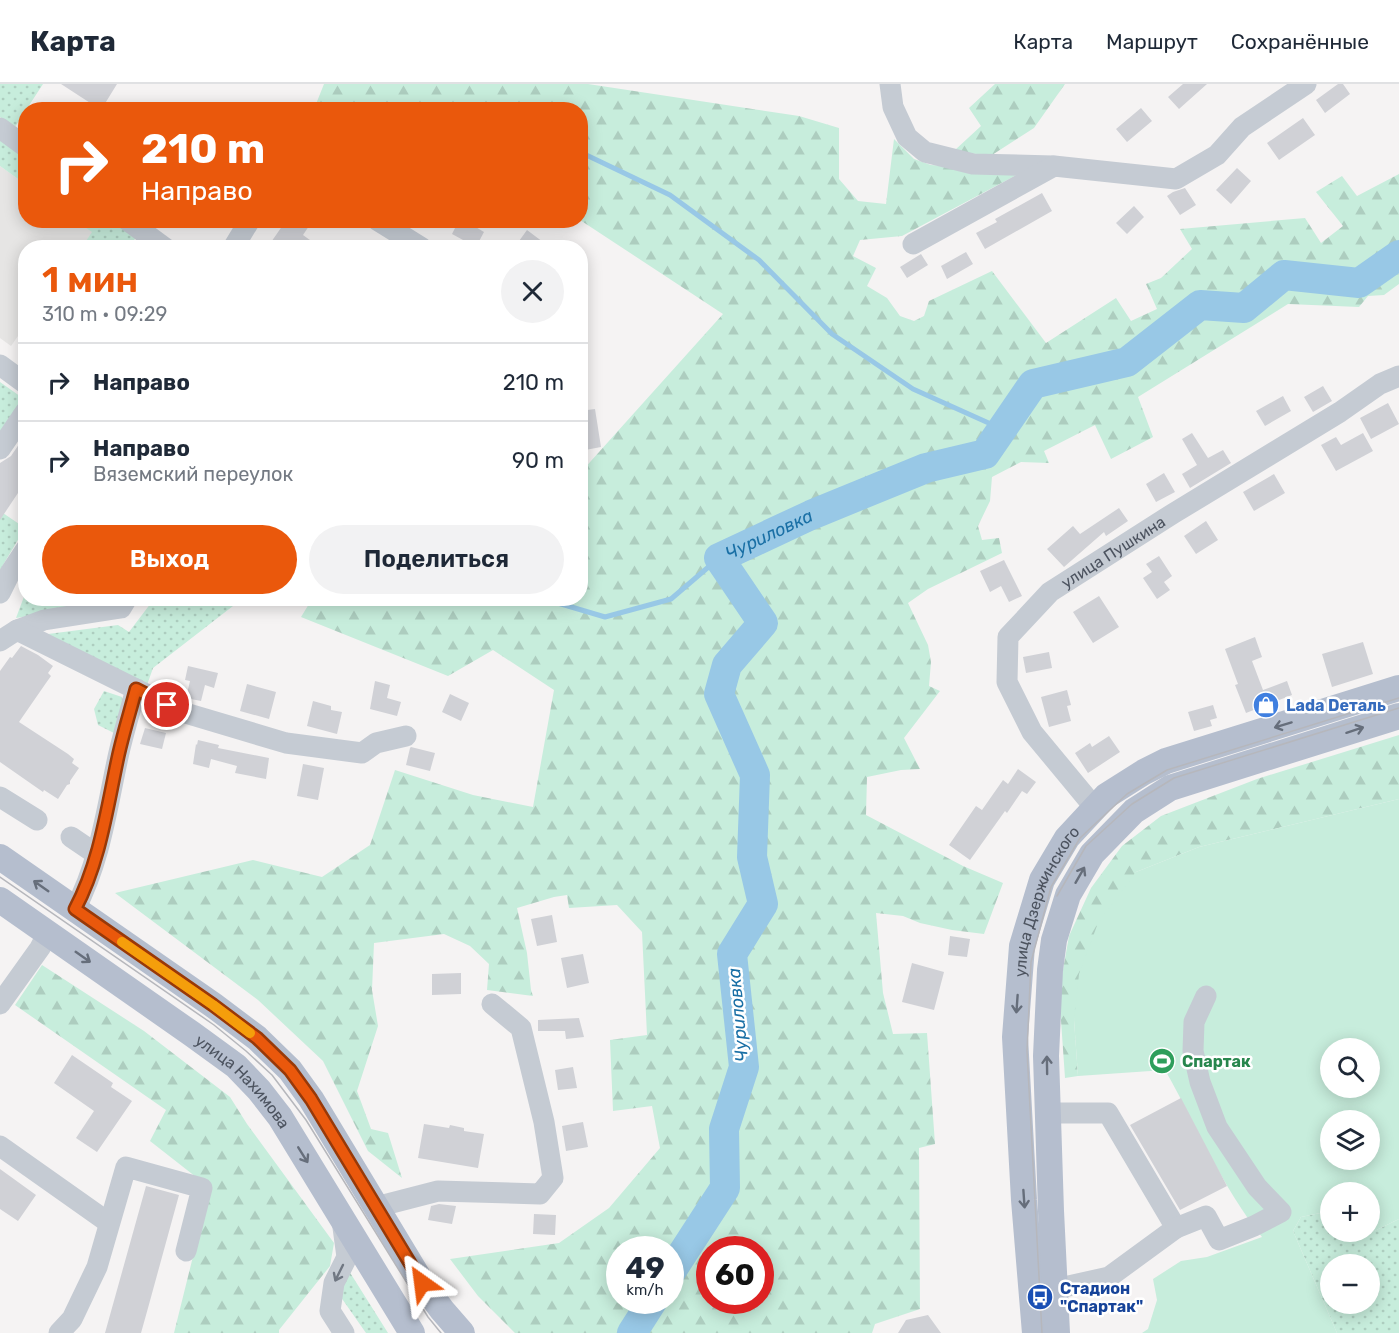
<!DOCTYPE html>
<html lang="ru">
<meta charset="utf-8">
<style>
body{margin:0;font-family:Rubik,sans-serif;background:#f2f2f3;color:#1f2937;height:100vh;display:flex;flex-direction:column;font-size:22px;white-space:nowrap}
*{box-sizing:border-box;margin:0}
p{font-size:20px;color:#747a83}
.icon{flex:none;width:33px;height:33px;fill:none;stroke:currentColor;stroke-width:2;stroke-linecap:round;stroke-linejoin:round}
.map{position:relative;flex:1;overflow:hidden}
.drawer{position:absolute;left:18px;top:156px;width:570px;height:366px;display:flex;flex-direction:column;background:#fff;border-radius:24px;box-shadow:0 3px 15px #0003}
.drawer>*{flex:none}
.banner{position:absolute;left:18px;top:18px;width:570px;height:126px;border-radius:24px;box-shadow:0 3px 15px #0003;background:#ea580c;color:#fff;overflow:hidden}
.buttons{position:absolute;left:1320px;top:954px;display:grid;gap:12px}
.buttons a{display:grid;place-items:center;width:60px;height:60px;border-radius:50%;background:#fff;box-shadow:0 3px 15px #0003;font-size:30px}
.speed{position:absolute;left:606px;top:1152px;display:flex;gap:12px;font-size:30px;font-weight:700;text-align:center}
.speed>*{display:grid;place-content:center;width:78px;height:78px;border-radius:50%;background:#fff;box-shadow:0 3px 15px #0003;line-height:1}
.speed small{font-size:15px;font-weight:400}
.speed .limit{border:9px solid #d22;background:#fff;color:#111}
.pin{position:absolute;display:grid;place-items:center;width:51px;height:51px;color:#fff;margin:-26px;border:3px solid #fff;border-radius:50%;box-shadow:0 2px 6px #0007}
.me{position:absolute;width:66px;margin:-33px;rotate:329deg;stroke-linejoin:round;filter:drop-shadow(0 0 4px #0008)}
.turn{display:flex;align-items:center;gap:21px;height:126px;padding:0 24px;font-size:27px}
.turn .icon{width:78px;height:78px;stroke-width:2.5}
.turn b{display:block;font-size:42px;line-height:51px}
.round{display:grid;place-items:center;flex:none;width:63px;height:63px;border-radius:32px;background:#f2f2f3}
.overview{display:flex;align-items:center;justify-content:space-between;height:102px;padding:0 24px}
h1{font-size:36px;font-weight:600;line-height:45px;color:#ea580c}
.cta{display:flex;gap:12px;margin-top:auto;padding:12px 24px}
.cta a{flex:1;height:69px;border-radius:36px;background:#ea580c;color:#fff;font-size:24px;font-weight:600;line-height:69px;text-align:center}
.cta a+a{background:#f2f2f3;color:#1f2937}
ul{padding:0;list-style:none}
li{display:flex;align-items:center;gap:18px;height:78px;padding:0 24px;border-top:2px solid #e0e1e3}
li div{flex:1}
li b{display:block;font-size:22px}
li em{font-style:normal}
header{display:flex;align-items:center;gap:36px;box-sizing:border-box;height:84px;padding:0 30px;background:#fff;border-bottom:2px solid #e0e1e3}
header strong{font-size:28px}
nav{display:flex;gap:33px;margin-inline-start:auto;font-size:21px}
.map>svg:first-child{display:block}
</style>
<header>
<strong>Карта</strong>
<nav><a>Карта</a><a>Маршрут</a><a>Сохранённые</a></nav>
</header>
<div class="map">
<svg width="1399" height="1249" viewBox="0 0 1399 1249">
<defs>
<pattern id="grass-dots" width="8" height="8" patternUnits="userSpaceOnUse" patternTransform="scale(1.5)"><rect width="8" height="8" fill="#c7eddc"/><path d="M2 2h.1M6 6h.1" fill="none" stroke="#adcdbf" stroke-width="1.8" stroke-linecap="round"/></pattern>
<pattern id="forest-firs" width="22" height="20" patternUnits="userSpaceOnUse" patternTransform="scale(1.5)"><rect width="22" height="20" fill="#c7eddc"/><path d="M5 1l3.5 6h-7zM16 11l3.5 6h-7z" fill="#adcdbf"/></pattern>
</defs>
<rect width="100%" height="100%" fill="#f5f3f3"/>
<path fill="#e6e5e4" d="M0 82 25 100 26 136 76 137 93 148 82 163 26 164 25 242 11 262 0 254Z"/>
<path fill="url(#grass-dots)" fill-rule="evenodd" d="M0 0H43L15 43 0 33Z
M0 54 25 73V100L0 82Z
M76 137H116L137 152 129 163H82L92 148Z
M0 298 24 315 0 350Z
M0 427 25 444 0 486Z
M25 510 26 514 63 515 79 524 16 534Z
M154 515H239L233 522 153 584 146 604 48 550 118 541 129 548Z
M104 607 122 613 126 625 118 651 98 641 94 625Z
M1330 1127V1148H1354L1358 1155 1399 1135V1249H1337L1293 1147 1301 1133ZM1330 1180H1370V1220H1330Z
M349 1187 388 1249H366L338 1209Z"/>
<path fill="url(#forest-firs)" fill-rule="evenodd" d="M324 0H588L799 32 839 44V95L858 117 886 120 894 55 914 75 931 81 1022 88 902 152 860 156 853 172 876 184 867 202 887 214 900 232 914 237 924 232 929 217 992 187 1046 259 1116 214 1131 237 1157 225 1146 200 1161 194 1192 165 1180 145 1305 134 1321 159 1343 142 1316 108 1342 92 1357 112 1399 90V200L1384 211 1368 212 1359 223 1288 220 1138 313 1153 353 1111 375 1095 341 1044 367 1049 379 1021 378 992 393 990 417 978 442 982 456 999 454 1002 469 928 505 908 519 928 561 931 578 929 602 940 607 904 654 920 685 901 686 867 693 866 731 963 782 1003 799 984 850 952 846 920 839 903 832 876 829 883 909 893 950 927 949 935 1060 919 1064 920 1225 875 1240 872 1249H515L478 1212 450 1175 559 1159 609 1124 660 1064 652 1022 613 1027 610 956 647 951 642 848 617 821 569 824 567 811 554 813 517 824 527 869 531 906 533 912 487 906 489 880 470 862 444 850 374 859 372 906 378 942 357 1007 371 1045 388 1049 402 1094 368 1067 323 977 258 916 115 809 253 776 322 793 370 761 395 686 473 711 533 723 554 606 493 566 448 592 301 533 312 515 580 514 581 388 582 387 723 230 580 136V26L314 25ZM620 1166H670V1216H620ZM710 1166H760V1216H710Z
M995 0H1065L1034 44 992 71 963 69 955 66 981 42 969 24Z
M1399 651V715L1199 763 1136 788 1074 936 1078 992 1065 994 1059 908 1069 852 1091 804 1122 762 1161 732 1257 695Z
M42 881 144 947 230 1013 247 1040 334 1159 330 1182 279 1246V1249H174L210 1104 150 1057 166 1026 15 921Z"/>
<path fill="#c7eddc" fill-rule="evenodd" d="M1399 715V1135L1358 1155 1354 1148H1370V1108H1330V1127L1301 1133 1293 1147 1337 1249H1142L1148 1245 1157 1216 1153 1195 1181 1177 1207 1173 1262 1153C1222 1103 1197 1042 1165 986L1078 992 1074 936 1079 890 1098 839 1136 788 1199 763ZM1330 964H1370V1004H1330ZM1330 1036H1370V1076H1330Z"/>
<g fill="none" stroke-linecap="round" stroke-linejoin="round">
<path stroke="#98c8e6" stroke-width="5" d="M580 68 670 111 759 176 832 250 913 305 1002 345
M541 514 605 533 671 515 719 474"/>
<g stroke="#98c8e6" stroke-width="30">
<path id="s1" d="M670 1189 725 1104 724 1045 744 983 732 870 763 820 752 773 755 691 719 610 727 581 763 539 719 474 811 431 926 384 985 370 1033 300 1127 278 1200 221 1244 224 1284 191 1359 199 1399 171"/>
<path d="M632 1249 653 1216"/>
</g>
</g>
<path fill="#d0d1d6" d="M61 0H117L101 26Z
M1183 0H1207L1179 25 1168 13Z
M1338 0H1343L1350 10 1325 29 1316 16Z
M1141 24 1152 37 1127 58 1116 45Z
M1303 34 1315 51 1279 76 1267 59Z
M1237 84 1251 97 1231 120 1216 106Z
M1185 104 1196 121 1180 131 1167 112 1173 108Z
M1042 109 1052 127 985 165 976 149 997 138 995 135Z
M1134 122 1144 133 1127 150 1116 139Z
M296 136H301L309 142 303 151 321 164H267L285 138 292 143Z
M459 136H464L484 148 476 163 452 150Z
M527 146 551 164H514Z
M966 168 973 180 947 195 941 182Z
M921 170 928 181 907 194 900 183Z
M1323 302 1332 317 1313 328 1304 313Z
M1283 312 1291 327 1265 342 1256 327Z
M1388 319 1399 340 1371 355 1360 334Z
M595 325 601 363 580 367V327Z
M1192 349 1208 374 1223 366 1231 379 1190 404 1182 390 1197 381 1182 355Z
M1363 349 1373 367 1336 387 1321 361 1336 353 1341 361Z
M26 350V397L0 436V379L11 372Z
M1164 389 1175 408 1156 418 1146 400Z
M1274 390 1285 409 1254 427 1243 408Z
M1119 424 1128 437 1106 452 1104 448 1064 483 1047 465 1073 442 1080 450Z
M1206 437 1218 456 1196 470 1184 452Z
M1159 472 1172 492 1164 498 1170 506 1157 515 1143 494 1152 488 1146 480Z
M1004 476 1022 512 1009 518 1001 502 990 508 980 487Z
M1099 512 1119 543 1093 559 1073 528Z
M1255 553 1262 573 1252 577 1263 606 1287 597 1292 611 1246 629 1235 601 1238 600 1225 565Z
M1363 558 1373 590 1332 603 1322 570Z
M21 562 38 571 53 582 48 589 51 592 46 599 19 638 68 670 74 675 72 679 79 684 70 697V700L67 701 58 715 44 706 43 708 0 678V587L10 573 12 574Z
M1049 568 1052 584 1026 589 1023 573Z
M188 582 218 589 214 604 205 601 201 617 186 614 190 597 185 596Z
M375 597 390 601 387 614 401 618 397 632 370 625Z
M247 600 276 608 269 635 240 627Z
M1067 606 1071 621 1067 622 1071 637 1049 643 1041 613Z
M450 610 469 619 461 637 442 628Z
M313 617 331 622V626L342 628 337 650 307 642Z
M1213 621 1217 634 1210 636 1212 642 1194 647 1188 628Z
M145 644 166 649 162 665 140 660Z
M1109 652 1120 668 1088 689 1075 669 1090 659 1092 663Z
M198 656 219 661 218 664 269 674 266 695 235 689 237 682 211 675 209 684 193 680 196 660 197 661Z
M411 663 435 669 430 687 406 681 410 664Z
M303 680 324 684 318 716 297 712Z
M1018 685 1036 698 1027 710 1022 707 1007 729 1005 727 970 776 949 761 976 722 982 726 1003 696 1008 700Z
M552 831 557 858 537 862 531 835Z
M950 852 970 855 967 873 948 871Z
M583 870 589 899 567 904 561 874Z
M912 879 944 888 934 926 902 918Z
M461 889V910L432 911V890Z
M579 934 584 953 566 955 565 947H538V936Z
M72 971 113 999 111 1003 132 1017 97 1068 76 1054 94 1027 54 999Z
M573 983 577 1004 558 1006 555 986Z
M1181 1014 1227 1102 1180 1126 1130 1041Z
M583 1038 588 1063 566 1067 562 1042Z
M424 1040 449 1044 450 1041 464 1044V1047L484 1050 478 1084 418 1074Z
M0 1085 36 1111 18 1137 0 1125Z
M146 1102 179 1111 148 1224 141 1249H105Z
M439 1120 456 1122 452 1140 428 1136 431 1122Z
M534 1130 556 1131 555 1151 533 1150Z
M928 1231 941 1249H898L906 1236Z"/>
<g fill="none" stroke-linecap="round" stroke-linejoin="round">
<g stroke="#c5cbd3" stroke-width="21">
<path d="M890 0 893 23 907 53 925 68 973 80 1053 82"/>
<path d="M0 44 26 63"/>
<path d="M127 136 165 164"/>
<path d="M377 136 422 164"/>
<path d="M913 160 1054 82 1176 95 1217 71 1242 43 1306 0"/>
<path d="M233 164 250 136"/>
<path d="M0 281 26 300"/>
<path d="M0 365 26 327"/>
<path d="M0 509 10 489 26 465"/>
<path d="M17 546 44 536 121 524 127 514"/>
<path d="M0 557 17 546 182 628 286 659 362 669 376 659 406 652"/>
<path d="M0 713 37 736"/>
<path id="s2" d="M1095 724 1032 648 1007 598 1008 553 1050 508 1174 429 1340 328 1380 300 1399 292"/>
<path d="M71 753 96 770"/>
<path d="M75 825C100 778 107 724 118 673 123 650 130 628 136 605"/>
<path d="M0 920 40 864 48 849"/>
<path d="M1048 1029H1108L1176 1144 1109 1193 1055 1205"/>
<path d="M0 1062 109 1139"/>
<path d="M376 1123 438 1107 540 1110 553 1094 544 1038 521 944 492 920"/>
<path d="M342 1136 347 1173 334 1199 330 1227 344 1249"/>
<path d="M1176 1144 1206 1132 1219 1156 1254 1142 1281 1128 1257 1103 1217 1043 1200 998 1193 967 1194 938 1206 912"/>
<path d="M59 1249 72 1235 97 1183 126 1083 202 1104 186 1167"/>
</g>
<g stroke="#b5bece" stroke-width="26">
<path d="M0 773 213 921 257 954 290 986 311 1015 422 1199 442 1226 462 1249"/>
<path id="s3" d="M0 816 192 950 236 982 259 1006 280 1033 412 1249"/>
<path id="s4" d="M1035 1249 1024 1116 1015 953 1022 862 1042 796 1067 754 1106 712 1144 688 1166 677 1399 604"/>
<path d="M1057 1249 1051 1127 1046 972 1050 886 1054 856 1068 811 1092 770 1134 727 1170 704 1399 632"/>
</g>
<path stroke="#b6b7bc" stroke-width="1.5" d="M0 793 214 941 246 967 272 991 306 1036 428 1233 441 1249
M1057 812 1086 762 1132 720 1174 694 1399 624
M1042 1249 1027 967 1031 878 1051 803 1080 754 1127 710 1167 686 1399 614"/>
</g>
<defs><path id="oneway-shaft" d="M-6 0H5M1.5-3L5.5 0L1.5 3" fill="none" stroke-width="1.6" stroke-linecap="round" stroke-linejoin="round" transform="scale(1.5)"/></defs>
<g stroke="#666e7b">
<use href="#oneway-shaft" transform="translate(1283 641) rotate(163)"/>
<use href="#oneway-shaft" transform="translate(1355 646) rotate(-18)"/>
<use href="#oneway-shaft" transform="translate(1080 791) rotate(-60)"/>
<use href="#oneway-shaft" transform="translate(41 802) rotate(-145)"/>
<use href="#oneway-shaft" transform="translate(83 873) rotate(35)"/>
<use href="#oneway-shaft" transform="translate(1017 920) rotate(94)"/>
<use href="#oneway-shaft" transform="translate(1047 981) rotate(-91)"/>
<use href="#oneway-shaft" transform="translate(303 1071) rotate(58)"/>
<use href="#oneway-shaft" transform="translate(1024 1115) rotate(86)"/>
</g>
<use stroke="#707782" href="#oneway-shaft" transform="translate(339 1189) rotate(116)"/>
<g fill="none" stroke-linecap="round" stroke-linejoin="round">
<defs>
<path id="route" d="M167 621 136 605C130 628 123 650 118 673 107 724 100 778 75 825L213 921 257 954 290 986 311 1015 422 1199"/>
</defs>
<use href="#route" stroke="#983908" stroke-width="15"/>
<use href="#route" stroke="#ea580c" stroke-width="10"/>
<path stroke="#f59e0b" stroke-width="10" d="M122 858 213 921 250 949"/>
</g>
<defs>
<symbol id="shop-disc" viewBox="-11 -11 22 22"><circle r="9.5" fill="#3f7fe0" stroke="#fff"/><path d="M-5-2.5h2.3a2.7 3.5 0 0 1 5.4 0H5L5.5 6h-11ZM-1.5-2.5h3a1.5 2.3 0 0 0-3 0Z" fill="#fff"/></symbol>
<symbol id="stadium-disc" viewBox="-11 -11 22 22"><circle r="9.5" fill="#2e9e5b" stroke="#fff"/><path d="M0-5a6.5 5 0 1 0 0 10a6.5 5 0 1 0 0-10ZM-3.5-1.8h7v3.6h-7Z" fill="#fff"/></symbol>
<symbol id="bus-disc" viewBox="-11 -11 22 22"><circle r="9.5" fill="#1a4fb4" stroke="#fff"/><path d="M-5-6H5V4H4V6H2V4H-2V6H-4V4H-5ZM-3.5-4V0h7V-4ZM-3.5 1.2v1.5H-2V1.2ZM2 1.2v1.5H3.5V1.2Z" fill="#fff"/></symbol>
</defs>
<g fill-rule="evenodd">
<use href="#shop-disc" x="1251" y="606" width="30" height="30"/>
<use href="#stadium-disc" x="1147" y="962" width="30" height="30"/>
<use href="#bus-disc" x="1025" y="1198" width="30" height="30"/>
</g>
<g text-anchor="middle" stroke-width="5" stroke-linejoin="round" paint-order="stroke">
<g font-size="16" fill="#4c535f" stroke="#fff">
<text dy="6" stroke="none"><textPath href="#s2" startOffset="336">улица Пушкина</textPath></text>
<text dy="6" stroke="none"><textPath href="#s4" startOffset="438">улица Дзержинского</textPath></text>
<text dy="6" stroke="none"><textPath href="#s3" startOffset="304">улица Нахимова</textPath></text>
</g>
<g font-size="16" font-weight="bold" fill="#366cbe" stroke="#fff" text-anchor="start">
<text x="1286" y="627">Lada Dеталь</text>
</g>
<g font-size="16" font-weight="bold" fill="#27864d" stroke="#fff" text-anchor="start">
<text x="1182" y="983">Спартак</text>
</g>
<g font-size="16" font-weight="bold" fill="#164399" stroke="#fff" text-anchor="start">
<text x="1060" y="1210">Стадион<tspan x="1060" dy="18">"Спартак"</tspan></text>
</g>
<g font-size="18" font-style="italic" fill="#196fa5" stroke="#fff">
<text dy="6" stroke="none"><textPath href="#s1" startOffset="836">Чуриловка</textPath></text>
<text transform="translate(738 931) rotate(-95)" y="6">Чуриловка</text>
</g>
</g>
</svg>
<div class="buttons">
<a><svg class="icon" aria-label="search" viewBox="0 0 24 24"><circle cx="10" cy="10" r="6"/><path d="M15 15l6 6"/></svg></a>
<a><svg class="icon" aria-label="layers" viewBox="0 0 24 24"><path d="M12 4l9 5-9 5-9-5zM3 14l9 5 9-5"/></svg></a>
<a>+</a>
<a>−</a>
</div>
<div class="speed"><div>49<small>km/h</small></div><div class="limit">60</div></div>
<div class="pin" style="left:167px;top:621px;background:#d93025"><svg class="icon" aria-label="arrive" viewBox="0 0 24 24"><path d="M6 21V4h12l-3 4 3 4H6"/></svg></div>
<svg class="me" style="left:422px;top:1199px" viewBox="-20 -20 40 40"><path d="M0-17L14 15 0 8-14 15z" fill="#ea580c" stroke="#fff" stroke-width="4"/></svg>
<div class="banner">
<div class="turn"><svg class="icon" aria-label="right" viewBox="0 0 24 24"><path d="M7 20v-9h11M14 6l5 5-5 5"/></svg><div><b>210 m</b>Направо</div></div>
</div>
<section class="drawer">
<div class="overview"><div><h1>1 мин</h1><p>310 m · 09:29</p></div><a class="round"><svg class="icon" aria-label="close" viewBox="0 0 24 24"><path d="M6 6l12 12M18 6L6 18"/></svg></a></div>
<ul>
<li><svg class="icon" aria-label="right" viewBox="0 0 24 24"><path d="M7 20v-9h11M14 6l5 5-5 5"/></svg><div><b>Направо</b></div><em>210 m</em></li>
<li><svg class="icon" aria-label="right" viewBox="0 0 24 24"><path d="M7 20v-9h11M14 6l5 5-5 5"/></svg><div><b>Направо</b><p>Вяземский переулок</p></div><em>90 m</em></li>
</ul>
<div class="cta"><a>Выход</a><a>Поделиться</a></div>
</section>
</div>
